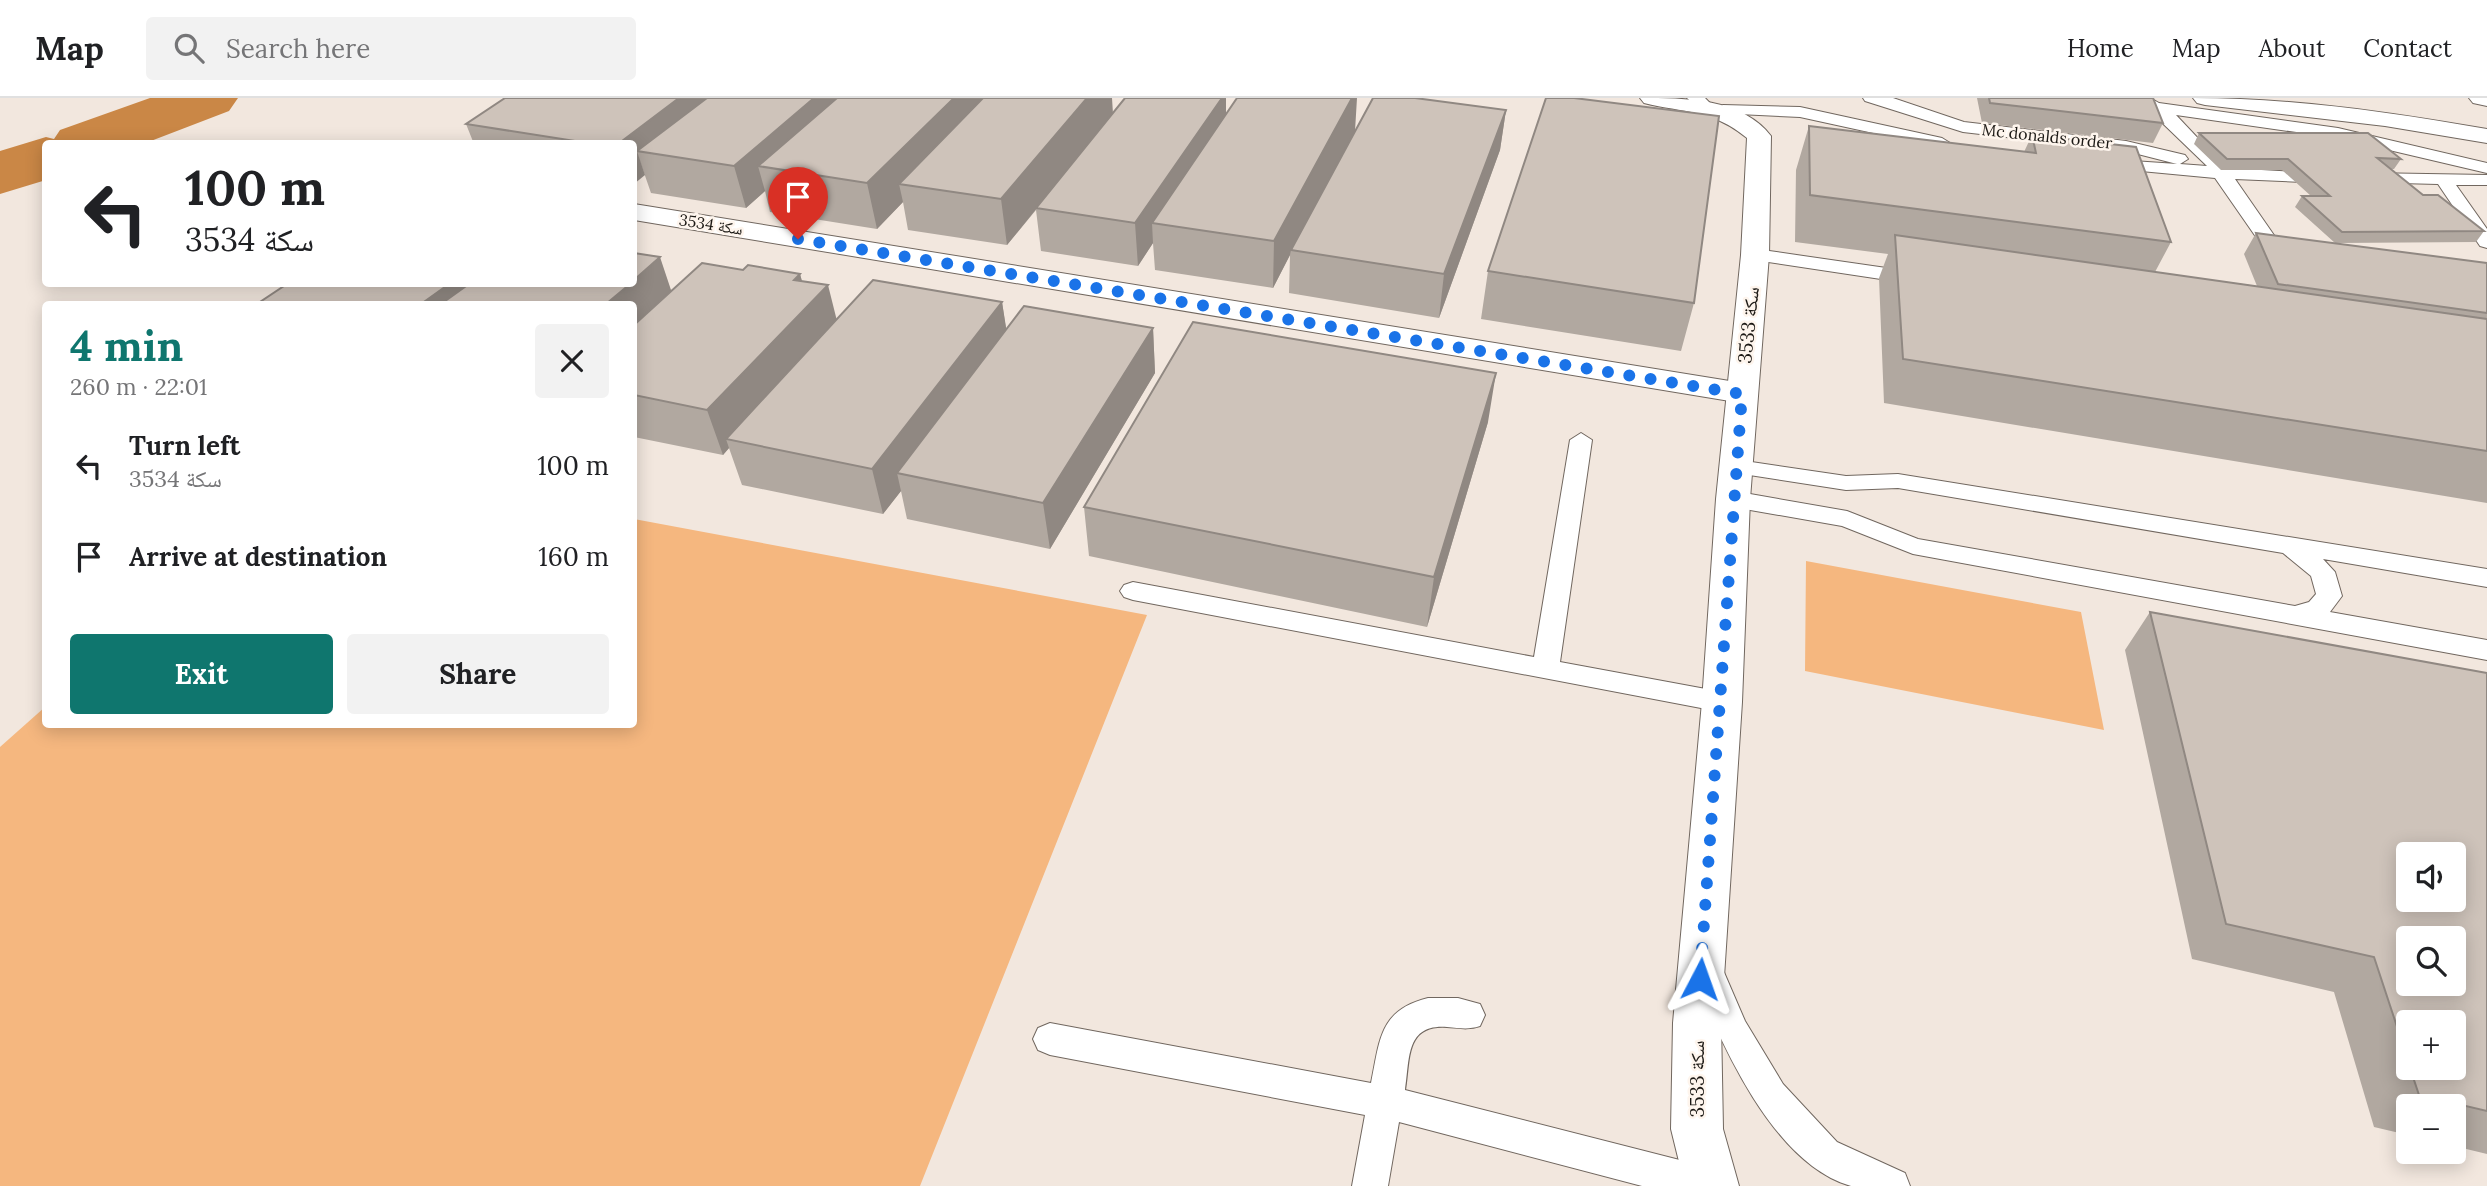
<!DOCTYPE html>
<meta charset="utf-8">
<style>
body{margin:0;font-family:Lora,"Noto Naskh Arabic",serif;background:#f2f2f2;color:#202124;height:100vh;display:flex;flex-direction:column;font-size:26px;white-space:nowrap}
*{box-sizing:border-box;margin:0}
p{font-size:23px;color:#757577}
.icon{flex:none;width:38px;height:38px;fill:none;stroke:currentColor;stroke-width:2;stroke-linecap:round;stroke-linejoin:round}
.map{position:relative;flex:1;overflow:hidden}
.details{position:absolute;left:42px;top:203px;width:595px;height:427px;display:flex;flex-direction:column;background:#fff;border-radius:7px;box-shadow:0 4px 18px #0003}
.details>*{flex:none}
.hud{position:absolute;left:42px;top:42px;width:595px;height:147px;border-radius:7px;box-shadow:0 4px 18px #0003;background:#fff;color:#202124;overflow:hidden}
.buttons{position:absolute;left:2396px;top:744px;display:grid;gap:14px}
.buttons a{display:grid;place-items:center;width:70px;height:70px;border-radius:7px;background:#fff;box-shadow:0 4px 18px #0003;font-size:35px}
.pin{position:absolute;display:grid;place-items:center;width:60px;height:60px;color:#fff;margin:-72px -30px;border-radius:50% 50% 50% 0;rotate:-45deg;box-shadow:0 0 7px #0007}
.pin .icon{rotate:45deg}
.me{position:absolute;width:77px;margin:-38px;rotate:4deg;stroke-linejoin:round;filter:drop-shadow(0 0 5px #0008)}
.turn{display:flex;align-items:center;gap:24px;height:147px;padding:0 28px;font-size:32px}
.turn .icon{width:91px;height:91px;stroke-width:2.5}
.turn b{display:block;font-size:49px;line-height:60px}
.round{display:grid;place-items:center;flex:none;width:74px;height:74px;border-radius:7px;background:#f2f2f2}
.head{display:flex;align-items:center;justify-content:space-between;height:119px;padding:0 28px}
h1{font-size:42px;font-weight:700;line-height:52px;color:#0f766e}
.cta{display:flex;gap:14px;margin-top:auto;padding:14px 28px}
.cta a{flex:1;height:80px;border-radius:7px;background:#0f766e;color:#fff;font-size:28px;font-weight:700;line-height:80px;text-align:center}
.cta a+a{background:#f2f2f2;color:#202124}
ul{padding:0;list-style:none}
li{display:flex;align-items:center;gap:21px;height:91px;padding:0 28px}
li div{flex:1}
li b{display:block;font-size:26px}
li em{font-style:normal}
header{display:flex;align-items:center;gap:42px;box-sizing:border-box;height:98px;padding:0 35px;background:#fff;border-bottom:2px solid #e0e0e0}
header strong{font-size:33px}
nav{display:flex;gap:38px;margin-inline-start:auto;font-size:24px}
.search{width:490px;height:63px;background:#f2f2f2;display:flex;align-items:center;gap:18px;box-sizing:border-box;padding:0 24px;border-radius:7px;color:#757577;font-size:26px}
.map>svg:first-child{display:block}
</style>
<header>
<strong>Map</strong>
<div class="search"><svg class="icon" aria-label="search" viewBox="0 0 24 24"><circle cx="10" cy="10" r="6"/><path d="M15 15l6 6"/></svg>Search here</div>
<nav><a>Home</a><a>Map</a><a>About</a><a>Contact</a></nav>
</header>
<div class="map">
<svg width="2487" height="1088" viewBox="0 0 2487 1088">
<rect width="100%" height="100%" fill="#f2e7de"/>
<path fill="#f5b77f" d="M634 421 1147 517 920 1088H0V649L45 609 46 626H634Z
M1806 463 2081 514 2104 632 1805 573Z"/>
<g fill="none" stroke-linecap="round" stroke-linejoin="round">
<path fill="#ca8746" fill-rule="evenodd" d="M150 0H238L229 13 143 46H46V82L0 96V53L46 39 54 41 60 32Z"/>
<defs>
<path id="lane" d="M1687 0H1705L1712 7 1710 10H1698Z
M1863 0H1893L1964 24 2126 43 2185 57 2188 61 2180 66 2207 68 2153 16 2109 0H2150L2159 5 2338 30 2487 65V75L2338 40 2176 17 2226 70 2331 76 2334 80 2331 84 2325 85 2235 81 2278 143 2300 146 2302 150C2294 160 2277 155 2265 152L2215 80 2109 70 2103 69 2100 65 2103 61 2177 66 2126 53 1963 34 1865 3Z
M1723 7 1800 9 1942 40 1950 45 1942 50 1800 19 1717 15 1715 12Z
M2367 75 2487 77V87H2456L2487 131V150L2480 148 2438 86 2361 84 2358 80 2361 76Z
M1755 151 1914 174 1924 180 1914 186 1748 161 1745 157Z
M1581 335 1592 342 1560 564 1722 594 1732 597 1736 604 1732 611 1722 614 1133 502 1124 499 1120 493 1124 487 1133 484 1534 559 1570 342Z
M1738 362 1846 378 1898 376 2487 471V489L2323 461 2335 474 2342 498 2330 514 2487 542V562L1913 456 1842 428 1733 409 1725 406 1721 401 1725 396 1733 393 1847 413 1918 441 2295 508 2309 504 2316 496 2311 478 2283 455 1898 390 1846 392 1730 374 1727 369 1730 364Z
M1709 861 1720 865 1745 923 1783 986 1837 1044 1905 1075 1910 1088C1892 1088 1868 1088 1851 1088 1773 1066 1720 944 1693 875L1698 865Z
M1428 900H1458L1480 906 1485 917 1480 928C1468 932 1460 930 1447 929 1405 926 1410 961 1405 992L1711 1070 1724 1075 1729 1088H1642L1399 1024 1388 1088H1352L1365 1017 1050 957 1038 952 1033 941 1038 930 1050 925 1371 985C1380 942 1379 912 1428 900Z"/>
<path id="street" d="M634 106 1742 285 1753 288 1758 295 1753 302 1742 305 634 122Z"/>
<path id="secondary" d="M1640 0C1685 0 1742 0 1771 38L1769 157 1750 401 1742 604 1721 925 1723 1031 1739 1088H1685L1671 1031 1673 925 1702 604 1716 401 1741 157 1747 40C1712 11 1684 15 1644 5Z"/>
<path id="highway" d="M2193 0C2293 0 2389 14 2487 31V45L2385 28 2205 7 2197 5Z
M2469 0H2487V8L2473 5Z"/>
</defs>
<use href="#lane" stroke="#71675f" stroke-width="2"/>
<use href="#street" stroke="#71675f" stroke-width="2"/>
<use href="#secondary" stroke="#71675f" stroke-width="2"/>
<use href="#highway" stroke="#71675f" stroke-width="2"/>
<use href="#lane" fill="#fff" fill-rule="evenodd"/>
<use href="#street" fill="#fff" fill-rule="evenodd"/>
<use href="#secondary" fill="#fff" fill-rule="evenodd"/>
<use href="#highway" fill="#fff" fill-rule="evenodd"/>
</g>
<path fill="#b1a8a0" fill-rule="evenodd" d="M1226 0V16L1355 32 1506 12 1500 52 1439 220 1289 195 1290 157 1273 190 1155 172 1153 145 1138 168 1041 153 1036 112 1007 147 908 132 903 104 877 131 770 114 765 93 746 110 651 95 634 46H474L466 26 1113 15Z
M1977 0H2153L2163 25 2153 45 1982 25Z
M1809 28 2024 54 2032 37 2171 144 2155 174 2257 188 2244 156 2256 135 2487 165V405L1884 305 1879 180 1888 156 1795 144 1796 72Z
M2199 35 2401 61 2394 71H2391L2423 97 2484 133 2476 144 2335 145 2295 109 2302 98H2311L2282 72H2221L2194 46Z
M743 172 800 176 802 183 836 222 1002 204 1006 231 1153 230 1155 275 1050 451 907 421 901 393 883 416 742 387 729 350 723 357 634 339V206L671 192Z
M1488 173 1694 205 1681 253 1481 221Z
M1488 324 1427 529 1089 458 1084 409Z
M2150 514 2487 575V1056L2454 1048V1008H2408V1037L2374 1029 2334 894 2192 861 2125 552ZM2408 924 2454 970H2408Z"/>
<path fill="#908882" d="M679 0H732L637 53 645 77 634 86V46H618Z
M814 0H845L758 68 765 93 746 110 734 68Z
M954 0H989L899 86 903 104 877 131 867 85Z
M1087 0H1112L1113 16 1007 147 1001 101Z
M1222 0H1226V34L1152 125 1153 145 1138 168 1135 125Z
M1352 0H1357L1355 33 1291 152 1290 157 1273 190 1274 143Z
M1506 12 1500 52 1439 220 1444 176Z
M660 159 676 207 634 246V206H606L630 186H634V182Z
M800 176 808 207 828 187 839 231 726 341 729 350 723 357 707 312 794 182Z
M449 186H531L505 206H421Z
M1002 204 1009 248 897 375 901 393 883 416 872 371Z
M1153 230 1155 275 1050 451 1043 405Z
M1496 275 1488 324 1427 529 1434 479Z"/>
<path fill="#cec3ba" stroke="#908882" stroke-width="2" fill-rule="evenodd" d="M505 0H679L618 46H594L466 26Z
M707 0H814L734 68 637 53Z
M837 0H954L867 85 758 68Z
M983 0H1087L1001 101 899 86Z
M1125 0H1222L1135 125 1036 110Z
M1237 0H1352L1274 143 1152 125Z
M1373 0H1415L1506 12 1444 176 1291 152Z
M1546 0H1574L1719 18 1694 205 1488 173Z
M1989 0H2153L2163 25 1990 5Z
M1809 28 2036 55 2032 37 2136 49 2171 144 1810 97Z
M2199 35H2368L2401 61 2377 60 2423 97H2438L2484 133 2342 134 2302 98H2330L2288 61H2227Z
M2256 135 2487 165V215L2278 186Z
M1895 137 2487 221V353L1903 261Z
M634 155 660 159 634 182Z
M702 165 743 172 748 167 800 176 794 182 828 187 707 312 634 297V227Z
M873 182 1002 204 872 371 726 341Z
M287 186H449L421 206H257Z
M469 186H630L606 206H441Z
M1024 208 1153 230 1043 405 897 375Z
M1193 224 1496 275 1434 479 1084 409Z
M2150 514 2487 575V1013L2419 997 2410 970H2454V924H2408V962L2374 859 2226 826ZM2408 756H2454V802H2408ZM2408 840H2454V886H2408Z"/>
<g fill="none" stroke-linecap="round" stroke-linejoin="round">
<path stroke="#1a73e8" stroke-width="12" stroke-dasharray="0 21.6" d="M798 141 1742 296 1700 881"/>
</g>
<g text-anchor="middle" stroke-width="5" stroke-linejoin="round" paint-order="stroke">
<g font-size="16" fill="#1c1915" stroke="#fef5ed">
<text transform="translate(2047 38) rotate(6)" y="6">Mc donalds order</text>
<text transform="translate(711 126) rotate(9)" y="6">سكة 3534</text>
</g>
<g font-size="19" fill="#1c1915" stroke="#fef5ed">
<text transform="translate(1748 227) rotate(-84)" y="7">سكة 3533</text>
<text transform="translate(1697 981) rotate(-90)" y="7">سكة 3533</text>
</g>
</g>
</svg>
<div class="buttons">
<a><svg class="icon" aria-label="sound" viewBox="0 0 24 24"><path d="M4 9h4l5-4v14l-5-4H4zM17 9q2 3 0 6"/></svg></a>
<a><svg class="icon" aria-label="search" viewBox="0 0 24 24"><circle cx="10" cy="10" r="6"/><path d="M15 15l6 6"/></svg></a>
<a>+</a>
<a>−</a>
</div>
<div class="pin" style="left:798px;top:141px;background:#d93025"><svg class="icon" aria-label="arrive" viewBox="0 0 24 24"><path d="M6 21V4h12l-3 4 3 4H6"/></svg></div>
<svg class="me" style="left:1700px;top:881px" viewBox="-20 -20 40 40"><path d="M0-17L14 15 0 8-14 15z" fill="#1a73e8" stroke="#fff" stroke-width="4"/></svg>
<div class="hud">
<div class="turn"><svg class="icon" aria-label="left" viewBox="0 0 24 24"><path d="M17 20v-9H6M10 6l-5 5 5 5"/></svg><div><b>100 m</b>سكة 3534</div></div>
</div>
<section class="details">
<div class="head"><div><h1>4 min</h1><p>260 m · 22:01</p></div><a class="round"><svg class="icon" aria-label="close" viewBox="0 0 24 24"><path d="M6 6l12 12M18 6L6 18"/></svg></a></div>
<ul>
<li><svg class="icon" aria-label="left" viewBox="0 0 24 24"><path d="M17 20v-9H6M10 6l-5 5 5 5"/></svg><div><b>Turn left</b><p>سكة 3534</p></div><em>100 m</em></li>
<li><svg class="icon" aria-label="arrive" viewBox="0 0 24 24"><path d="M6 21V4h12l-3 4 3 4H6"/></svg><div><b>Arrive at destination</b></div><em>160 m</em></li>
</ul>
<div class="cta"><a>Exit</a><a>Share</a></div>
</section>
</div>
